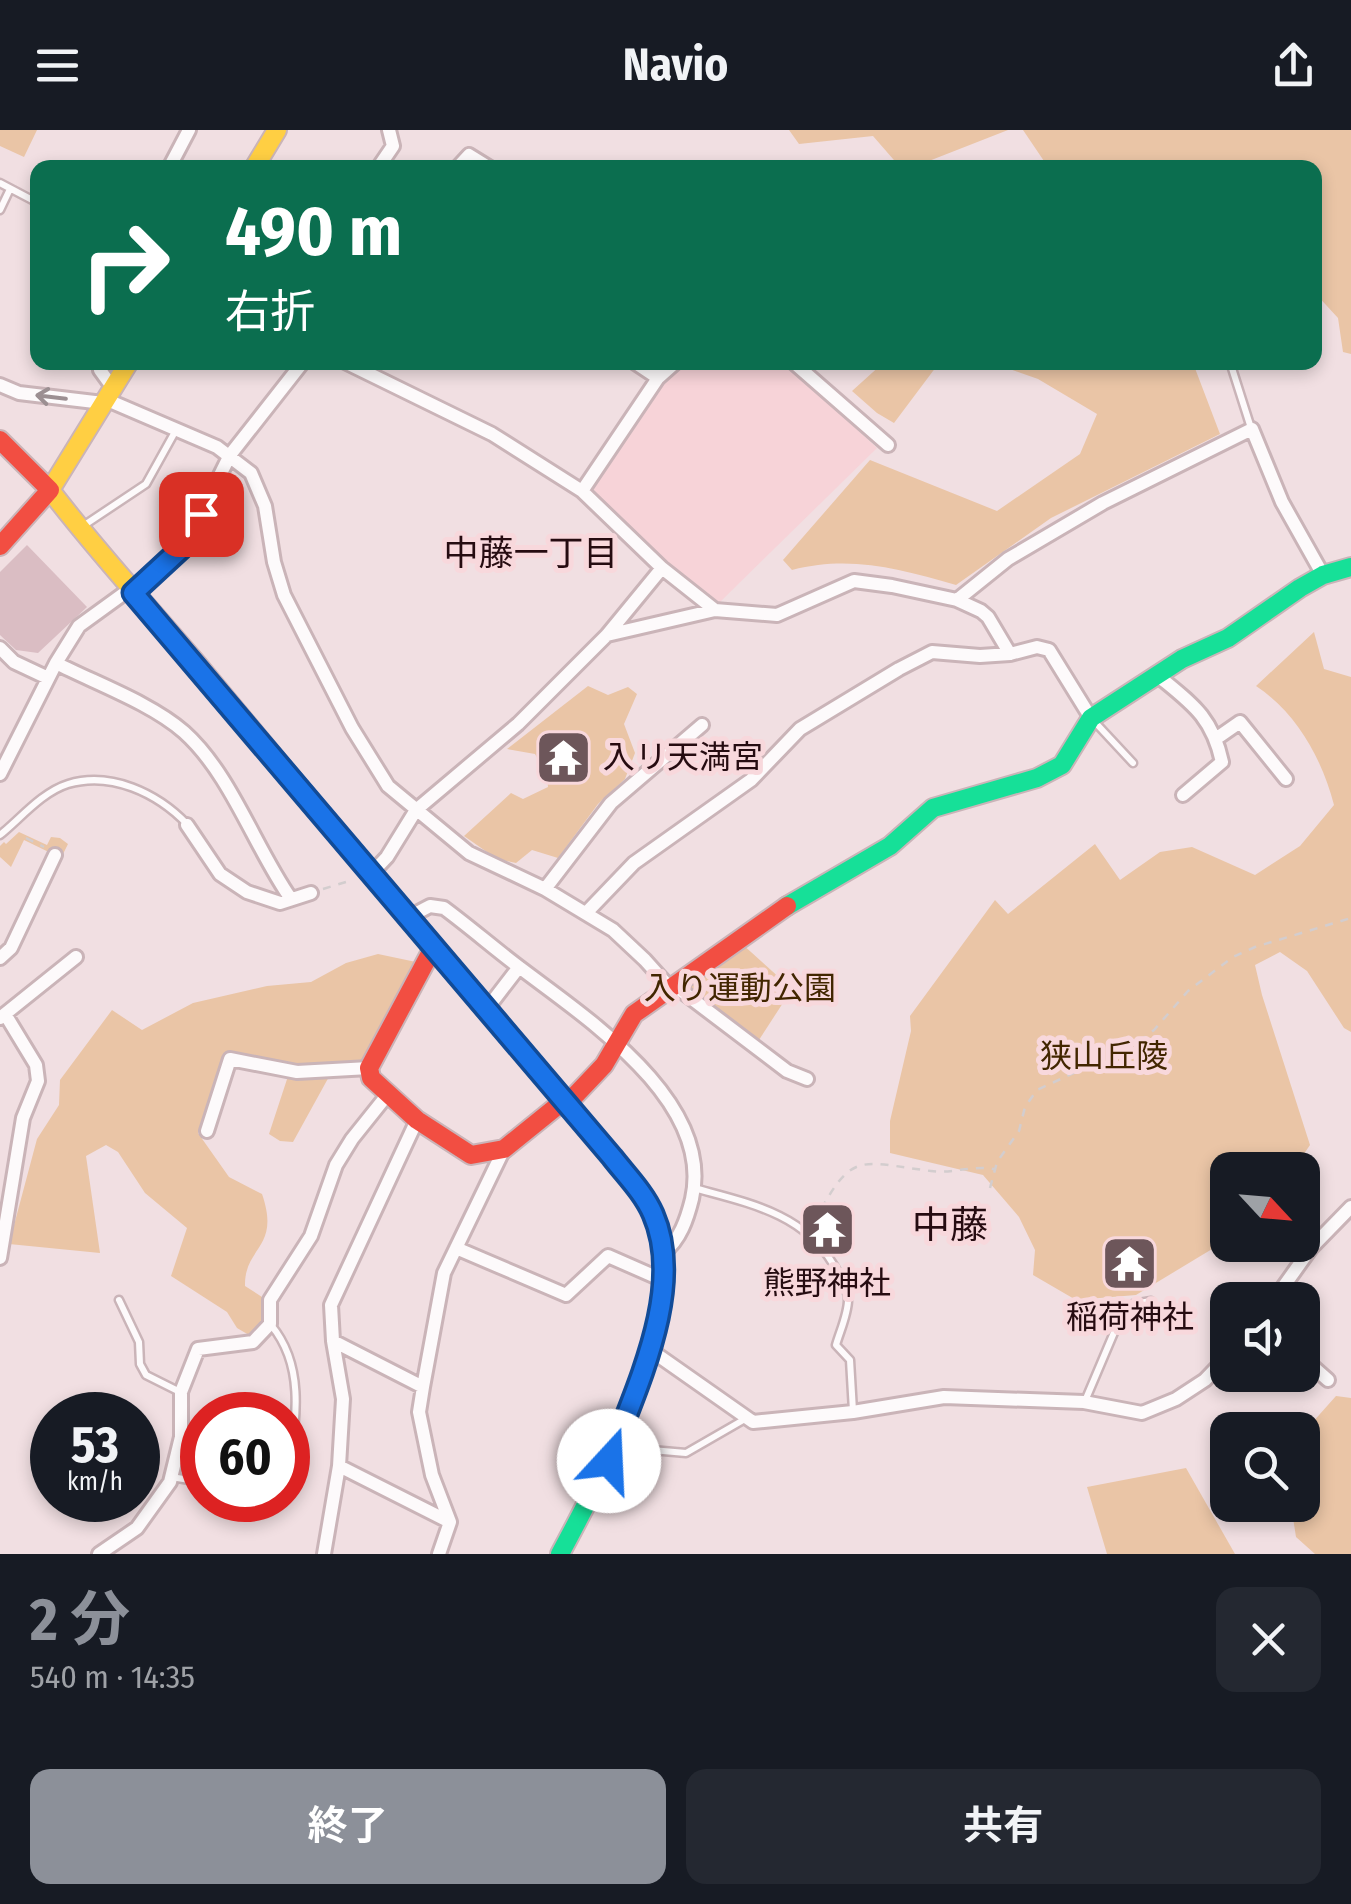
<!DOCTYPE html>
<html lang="ja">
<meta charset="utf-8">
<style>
body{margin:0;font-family:"Fira Sans Condensed","Noto Sans JP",sans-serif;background:#242831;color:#f1f3f6;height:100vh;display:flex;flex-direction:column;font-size:38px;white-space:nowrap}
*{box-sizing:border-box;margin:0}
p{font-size:32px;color:#9ea1a6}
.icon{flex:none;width:55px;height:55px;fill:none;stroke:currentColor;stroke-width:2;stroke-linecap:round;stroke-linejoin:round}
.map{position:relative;height:1424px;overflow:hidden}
.side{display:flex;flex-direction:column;background:#171b24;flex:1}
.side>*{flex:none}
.top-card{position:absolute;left:30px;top:30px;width:1292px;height:210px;border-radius:20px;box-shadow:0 5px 15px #0003;background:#0b6e4f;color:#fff;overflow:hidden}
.needle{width:65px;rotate:116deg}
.buttons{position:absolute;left:1210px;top:1022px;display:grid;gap:20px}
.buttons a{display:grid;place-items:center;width:110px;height:110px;border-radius:20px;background:#171b24;box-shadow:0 5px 15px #0003;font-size:50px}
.speed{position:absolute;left:30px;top:1262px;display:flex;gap:20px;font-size:50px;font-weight:700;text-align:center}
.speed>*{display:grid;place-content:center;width:130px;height:130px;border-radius:50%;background:#171b24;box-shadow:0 5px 15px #0003;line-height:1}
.speed small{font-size:25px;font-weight:400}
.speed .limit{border:15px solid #d22;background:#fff;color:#111}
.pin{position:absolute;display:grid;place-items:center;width:85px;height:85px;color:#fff;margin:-42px;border-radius:20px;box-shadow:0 5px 15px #0006}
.me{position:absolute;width:110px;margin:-55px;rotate:20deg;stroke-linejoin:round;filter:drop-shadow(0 0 8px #0008)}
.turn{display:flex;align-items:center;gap:35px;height:210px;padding:0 30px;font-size:45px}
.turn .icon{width:130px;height:130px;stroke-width:2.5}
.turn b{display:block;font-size:70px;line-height:85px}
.round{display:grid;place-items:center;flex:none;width:105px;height:105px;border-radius:20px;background:#242831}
.head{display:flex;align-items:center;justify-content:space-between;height:170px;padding:0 30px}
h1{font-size:60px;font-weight:700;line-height:75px;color:#8c9099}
.cta{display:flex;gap:20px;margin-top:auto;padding:20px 30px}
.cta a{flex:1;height:115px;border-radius:20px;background:#8c9099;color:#fff;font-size:40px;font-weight:700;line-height:115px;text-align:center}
.cta a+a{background:#242831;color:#f1f3f6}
header{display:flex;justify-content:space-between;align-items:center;height:130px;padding:0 30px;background:#171b24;font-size:45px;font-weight:700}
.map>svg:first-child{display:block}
</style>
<header><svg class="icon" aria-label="menu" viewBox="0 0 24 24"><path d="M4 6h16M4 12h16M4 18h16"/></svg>Navio<svg class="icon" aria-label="share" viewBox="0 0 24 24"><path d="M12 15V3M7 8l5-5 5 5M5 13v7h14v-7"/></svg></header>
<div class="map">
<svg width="1351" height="1424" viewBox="0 0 1351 1424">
<rect width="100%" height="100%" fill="#f1dfe2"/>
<path fill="#f7d3d8" d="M681 233H786L877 318 719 473 669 433 590 359 663 249Z"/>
<path fill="#eac5a6" d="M0 0H37L24 27 0 16Z
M789 0H1008L911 38 900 37 873 6 799 14Z
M1023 0H1351V224L1343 222 1338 188 1315 163V38L1048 37Z
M883 233H939L894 293 877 283 852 261Z
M993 233H1193L1220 304 1051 388 956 455C899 439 851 425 792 440L783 430 870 330 997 381 1080 324 1097 284 1038 249Z
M1314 502 1324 539 1351 547V902L1344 898 1307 841 1280 822 1255 835 1262 865 1310 1015 1293 1040H1228L1227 1110 1136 1165 1076 1170 1033 1145 1035 1120 1019 1087 983 1045 890 1023V991L911 901 910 886 995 770 1008 784 1095 714 1120 750 1160 722 1192 717 1255 745 1300 716 1334 675C1322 629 1297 583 1256 556Z
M588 556 608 565 628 557 637 564 624 594 635 623 625 649 598 674 558 728 532 720 516 733 497 729 464 706 511 663 523 669 548 657 547 646 535 624 507 619Z
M19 702 47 715 51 707 60 708 68 714 61 728 24 710 11 737 0 727V716L4 712 6 714Z
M741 813 792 859 757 913 685 860 686 853Z
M378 824 416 832 362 932 336 934 293 1012 280 1011 269 1004 292 934 226 925 198 1003 229 1047 262 1064C281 1119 244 1116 245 1156L262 1167 261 1192 249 1205 237 1198 227 1182 171 1146 187 1098 145 1063 118 1022 106 1015 86 1026 100 1123 9 1114 37 1009 59 975 60 950 112 880 142 900 193 873 267 856 311 852 346 833Z
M1336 1266 1351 1268V1424H1315L1296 1407 1291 1375H1302L1303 1303Z
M1186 1338 1235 1424H1107L1087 1357Z"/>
<path fill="#dabdc3" d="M27 415 87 477 38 523 16 520 0 505V442Z"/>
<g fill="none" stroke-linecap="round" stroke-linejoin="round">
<defs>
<path id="lane" d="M0 53 38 73
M0 80 10 59
M1230 232 1251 298
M83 396 146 354 176 300
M1092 589 1133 633
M0 705C20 689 42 662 68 654 111 641 157 663 187 694
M694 1058C748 1073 803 1083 833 1134 839 1144 848 1158 848 1170 848 1184 840 1201 836 1215L850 1230 853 1281
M119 1170 139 1212 140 1234 146 1245 180 1262
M271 1195C307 1238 295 1295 288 1344
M1085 1271 1121 1186 1133 1174 1151 1171
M617 1317 686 1323 745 1289
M171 1347 202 1352"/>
<path id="street" d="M169 38 189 0
M378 38 393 16 389 0
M457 38 469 25 490 38
M103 232 100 240 113 258
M345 232 492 304 582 361
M634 232 658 248
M676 232 658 248 582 361 662 438 715 480
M793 232 888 315
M0 255 19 263 103 273
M105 269 217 317 251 343 265 376 274 432 284 465 352 598 388 656 469 723 545 759 613 800 645 830 671 859
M133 463 186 414 230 325 303 232
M957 470 1008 429 1103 373 1252 299 1282 372 1323 445
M607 505 715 480 777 485 854 451 892 456 957 470 981 481 988 487 1010 524
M0 518 14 532 48 548
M56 533C95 553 151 573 184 602 231 644 255 718 291 769
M1157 545C1191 573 1212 586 1222 632L1183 665
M1217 608 1240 592 1286 649
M0 644 56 533 79 496 130 459
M187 695 220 744 247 762 280 773 311 763
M370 745 387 727 416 680 518 594 607 505 662 438
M545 759 611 673 702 595
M587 782 634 733 751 650 800 599 899 539 932 522 980 526 1010 524 1037 517 1049 520 1091 588
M407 788 430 776 444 778C471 798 496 820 523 840 589 890 714 972 692 1069 687 1089 680 1110 664 1122
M0 828 11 818 55 725
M675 856 787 941 807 949
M486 880 519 837
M0 888 76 827
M207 1001 230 929 297 942 369 938
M456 1118 566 1165 608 1126 665 1151
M0 1128 23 988 38 951 36 935 5 884
M1274 1170 1311 1118 1351 1077
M333 1211 423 1257
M649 1219 753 1292 853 1282 944 1267 1084 1272 1142 1283 1176 1269 1205 1250 1228 1226
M1302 1227 1328 1250
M339 1336 450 1392
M99 1424 137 1398 170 1352 181 1307V1262L198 1219 253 1212 270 1194V1170L311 1106 336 1035 352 1009 388 964
M324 1424 339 1336 343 1269 333 1211 331 1175 417 990
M439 1424 450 1392 432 1345 419 1282 423 1257 444 1143 504 1019"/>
<path id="fast" d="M787 776 890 716 933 678 1037 648 1062 635 1091 588 1182 529 1228 508 1300 458 1323 445 1351 437
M513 911C541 944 569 977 598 1010 617 1033 640 1056 653 1084 694 1173 603 1344 560 1424"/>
<path id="slow" d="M254 38 277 0
M129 232 50 360C98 423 152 481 203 541 306 665 408 789 513 911"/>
<path id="jam" d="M0 310 50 360 0 416
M433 818 369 938 371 948 417 990 471 1025 504 1019 556 977 567 974 604 935 634 884 787 776"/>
</defs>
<use href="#lane" stroke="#cab4b8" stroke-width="11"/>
<use href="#street" stroke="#cab4b8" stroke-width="18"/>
<use href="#fast" stroke="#cab4b8" stroke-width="22"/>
<use href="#slow" stroke="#cab4b8" stroke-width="22"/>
<use href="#jam" stroke="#cab4b8" stroke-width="22"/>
<path stroke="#d3cdce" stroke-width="2.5" stroke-dasharray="8 8" stroke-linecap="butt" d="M26 708 44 717
M323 759 349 751
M990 1058 997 1032 1019 1001 1025 977 1037 960 1136 914 1154 900 1188 861 1233 827 1255 817 1351 788
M814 1093C852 1019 858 1032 931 1041 952 1044 972 1035 994 1039"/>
<use href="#lane" stroke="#fdfafb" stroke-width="6"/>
<use href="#street" stroke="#fdfafb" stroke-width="12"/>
<use href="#fast" stroke="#16e098" stroke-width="18"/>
<use href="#slow" stroke="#ffcf43" stroke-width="18"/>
<use href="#jam" stroke="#f24e42" stroke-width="18"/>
</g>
<defs><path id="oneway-shaft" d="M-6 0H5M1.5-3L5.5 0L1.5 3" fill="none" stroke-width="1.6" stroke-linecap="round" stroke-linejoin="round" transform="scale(2.5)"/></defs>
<use stroke="#9c8f92" href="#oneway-shaft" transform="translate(51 267) rotate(-173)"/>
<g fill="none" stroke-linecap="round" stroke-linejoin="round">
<defs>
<path id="route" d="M201 384 186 414 133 463 612 1027C626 1045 644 1063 653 1084 686 1159 635 1259 609 1331"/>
</defs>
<use href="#route" stroke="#114b97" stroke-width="25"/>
<use href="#route" stroke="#1a73e8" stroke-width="18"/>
</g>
<defs>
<symbol id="temple-square" viewBox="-11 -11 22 22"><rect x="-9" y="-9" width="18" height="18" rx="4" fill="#6d565a" stroke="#f8d8dc"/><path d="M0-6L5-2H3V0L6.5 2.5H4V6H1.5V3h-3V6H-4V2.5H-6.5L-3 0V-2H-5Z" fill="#fff"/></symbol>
</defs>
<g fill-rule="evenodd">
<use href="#temple-square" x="532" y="596" width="63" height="63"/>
<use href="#temple-square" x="796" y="1068" width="63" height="63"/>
<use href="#temple-square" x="1098" y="1102" width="63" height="63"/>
</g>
<g text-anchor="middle" stroke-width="10" stroke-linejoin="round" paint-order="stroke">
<g font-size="32" fill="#260c11" stroke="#f8d8dc">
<text x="603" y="638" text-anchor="start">入リ天満宮</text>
<text x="827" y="1164">熊野神社</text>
<text x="1130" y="1198">稲荷神社</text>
</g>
<g font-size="32" fill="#422600" stroke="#f8d8dc">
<text x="740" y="869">入り運動公園</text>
<text x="1104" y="937">狭山丘陵</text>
</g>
<g font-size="35" fill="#260c11" stroke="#f8d8dc">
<text x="531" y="435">中藤一丁目</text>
</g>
<g font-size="38" fill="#260c11" stroke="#f8d8dc">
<text x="950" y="1108">中藤</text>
</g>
</g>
</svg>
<div class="buttons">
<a><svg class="needle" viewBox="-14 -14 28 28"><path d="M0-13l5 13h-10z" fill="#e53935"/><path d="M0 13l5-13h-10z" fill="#9ea1a6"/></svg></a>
<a><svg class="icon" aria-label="sound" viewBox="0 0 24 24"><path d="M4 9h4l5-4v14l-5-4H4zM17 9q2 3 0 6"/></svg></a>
<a><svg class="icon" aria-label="search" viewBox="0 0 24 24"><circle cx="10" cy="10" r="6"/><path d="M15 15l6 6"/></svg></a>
</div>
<div class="speed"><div>53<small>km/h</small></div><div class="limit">60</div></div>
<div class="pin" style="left:201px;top:384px;background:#d93025"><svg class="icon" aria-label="arrive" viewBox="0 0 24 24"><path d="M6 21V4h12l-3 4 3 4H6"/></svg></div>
<svg class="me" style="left:609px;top:1331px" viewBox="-20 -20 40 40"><circle r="19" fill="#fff"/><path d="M0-13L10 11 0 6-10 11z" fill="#1a73e8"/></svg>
<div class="top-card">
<div class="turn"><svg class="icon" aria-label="right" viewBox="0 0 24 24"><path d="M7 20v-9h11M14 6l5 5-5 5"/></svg><div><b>490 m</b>右折</div></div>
</div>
</div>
<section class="side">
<div class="head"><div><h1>2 分</h1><p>540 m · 14:35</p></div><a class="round"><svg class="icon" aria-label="close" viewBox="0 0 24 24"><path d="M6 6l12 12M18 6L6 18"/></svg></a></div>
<div class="cta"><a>終了</a><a>共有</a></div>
</section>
